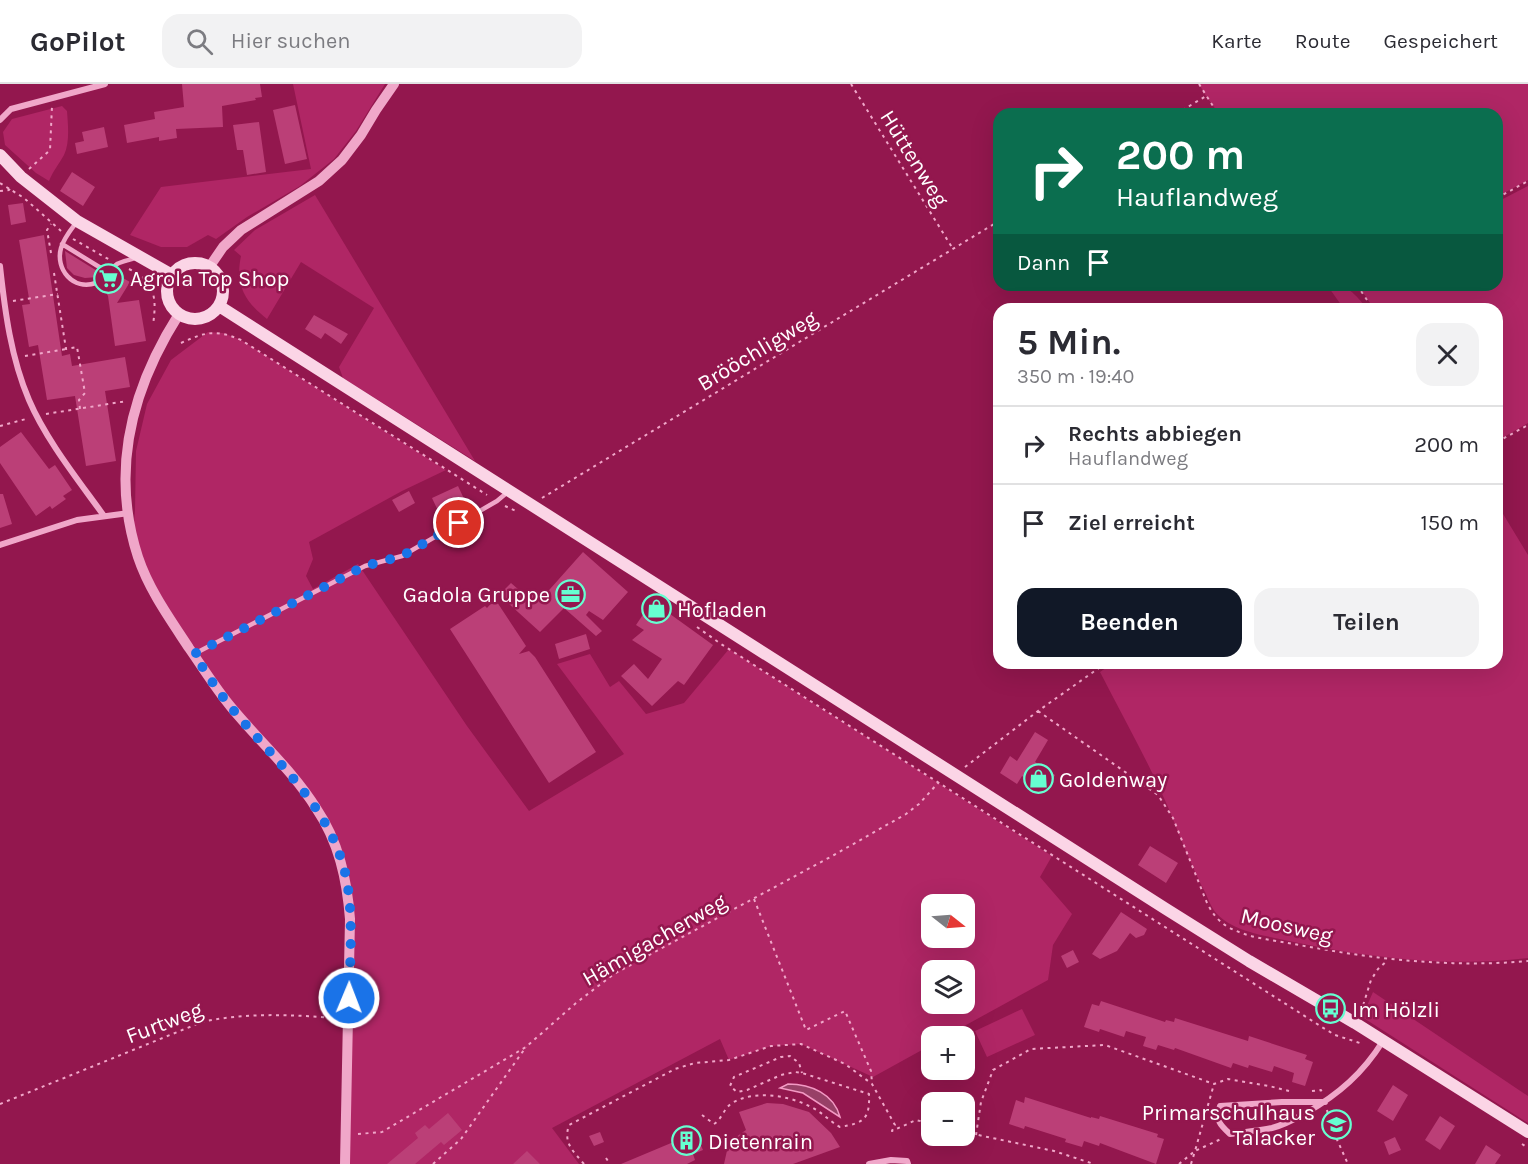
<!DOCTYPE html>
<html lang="de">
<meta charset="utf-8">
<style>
body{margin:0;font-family:Karla,sans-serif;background:#f2f2f3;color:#2b2b33;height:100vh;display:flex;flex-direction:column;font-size:22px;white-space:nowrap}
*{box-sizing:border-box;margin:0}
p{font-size:20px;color:#7c7c81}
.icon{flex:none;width:33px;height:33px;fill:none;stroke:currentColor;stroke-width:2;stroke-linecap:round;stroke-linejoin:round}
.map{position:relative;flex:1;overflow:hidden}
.details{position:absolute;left:993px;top:219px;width:510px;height:366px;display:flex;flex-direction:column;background:#fff;border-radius:18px;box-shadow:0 6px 24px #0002}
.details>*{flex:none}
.top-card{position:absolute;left:993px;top:24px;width:510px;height:183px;border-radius:18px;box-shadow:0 6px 24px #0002;background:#0b6e4f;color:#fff;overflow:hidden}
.needle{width:39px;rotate:107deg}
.buttons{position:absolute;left:921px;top:810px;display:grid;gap:12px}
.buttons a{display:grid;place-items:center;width:54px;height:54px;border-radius:12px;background:#fff;box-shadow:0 6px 24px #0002;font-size:30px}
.pin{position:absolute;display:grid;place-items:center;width:51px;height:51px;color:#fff;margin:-26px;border:3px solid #fff;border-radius:50%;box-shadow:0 2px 6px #0007}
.me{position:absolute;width:66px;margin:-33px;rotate:1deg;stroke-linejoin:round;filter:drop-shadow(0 0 4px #0008)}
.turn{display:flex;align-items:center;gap:21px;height:126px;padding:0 24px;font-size:27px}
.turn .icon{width:78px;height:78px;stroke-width:2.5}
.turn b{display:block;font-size:42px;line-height:51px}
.then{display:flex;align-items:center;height:57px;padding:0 24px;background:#0003;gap:12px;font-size:22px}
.round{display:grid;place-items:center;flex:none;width:63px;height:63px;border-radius:18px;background:#f2f2f3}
.headline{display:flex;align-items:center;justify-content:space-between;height:102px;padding:0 24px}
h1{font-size:36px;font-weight:700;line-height:45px}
.button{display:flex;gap:12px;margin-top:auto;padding:12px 24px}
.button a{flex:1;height:69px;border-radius:18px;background:#111827;color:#fff;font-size:24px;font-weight:700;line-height:69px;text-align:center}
.button a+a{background:#f2f2f3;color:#2b2b33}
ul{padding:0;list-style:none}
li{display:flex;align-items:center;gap:18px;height:78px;padding:0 24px;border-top:2px solid #e1e1e2}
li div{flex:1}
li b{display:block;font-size:22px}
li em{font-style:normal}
header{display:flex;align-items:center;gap:36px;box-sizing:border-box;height:84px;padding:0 30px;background:#fff;border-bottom:2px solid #e1e1e2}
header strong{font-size:28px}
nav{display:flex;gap:33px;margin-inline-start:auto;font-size:21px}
.search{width:420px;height:54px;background:#f2f2f3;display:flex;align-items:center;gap:15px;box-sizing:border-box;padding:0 21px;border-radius:18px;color:#7c7c81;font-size:22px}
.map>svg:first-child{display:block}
</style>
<header>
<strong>GoPilot</strong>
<div class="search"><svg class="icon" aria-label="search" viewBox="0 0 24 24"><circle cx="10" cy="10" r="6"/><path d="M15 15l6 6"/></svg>Hier suchen</div>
<nav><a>Karte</a><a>Route</a><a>Gespeichert</a></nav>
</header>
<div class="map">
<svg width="1528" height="1080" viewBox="0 0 1528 1080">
<rect width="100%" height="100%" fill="#93174e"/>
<path fill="#b02665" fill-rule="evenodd" d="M293 0H385L356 47 334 75 300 102 247 133 216 155 208 151 187 163H161L130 151 161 103 311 85Z
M1199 0H1528V96L1497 113V30H1219L1206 12Z
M62 22 67 27C68 41 70 58 64 71 59 80 53 87 49 97L36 89 5 61 3 48 12 35Z
M1528 102V339L1497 357V225H1374L1360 204V201H1497V118Z
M315 111 475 377 343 294 339 283 374 224 301 178 267 235C244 217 235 200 241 172L234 166 255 146Z
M1327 201C1350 201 1353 209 1368 225H1344Z
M208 248 223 249 241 256 446 386 402 407 309 458 313 475 306 492 313 505 358 480 467 642 529 727 624 670 557 580 590 570 610 603 619 597 646 630 684 619 729 565 1052 772 1040 793 1072 830 1053 861 1048 896 946 952H932L931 961 873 993 801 960 771 962 729 976 720 955 552 1044 579 1080H345L350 835 330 749 254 650 159 518 133 450 135 426 136 367 147 320 171 276ZM932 820H964V854H932ZM932 886H964V920H932Z
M1497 420 1528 471V874C1447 884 1363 873 1284 856 1262 851 1233 847 1217 830 1212 825 1209 817 1206 810 1191 782 1180 752 1168 723 1148 677 1123 633 1100 588L1113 579H1497Z
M1373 908 1528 1012V1039L1362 933Z
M1022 925 1035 951 987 973 975 947Z"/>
<path fill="#984067" stroke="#f399c4" stroke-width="1.5" d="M788 1000C811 1000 834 1010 840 1033L803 1009 780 1004Z"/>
<path fill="#bb3f77" d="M182 0H260L262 13 255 14 256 16 222 22 223 43 176 45 177 54 159 57V53L127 59 124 41 155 35 154 28 184 23Z
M295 21 307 75 285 80 273 26Z
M259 38 266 88 247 91 243 66H237L233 41Z
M104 43 108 63 77 70 75 59 84 57 82 48Z
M72 88 95 103 83 122 60 107Z
M23 119 26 138 11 141 8 121Z
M44 151 62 272 70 270 72 282 125 273 130 303 105 307 116 377 86 382 75 312 47 316 38 261 29 263 22 221 30 220 19 156Z
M65 167 102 190 98 193 85 194 74 191 67 184Z
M114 189 130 198 117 219 139 216 146 257 115 262 108 212 102 201Z
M314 231 348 250 341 260 325 249 321 255 305 245Z
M21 348 49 385 55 381 72 406 63 412 66 415 52 425 50 422 36 432 0 379V363Z
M458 402 466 419 440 431 432 414Z
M409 407 415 419 399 428 392 416Z
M0 410H3L12 440 0 444Z
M583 468 628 508 603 536 589 527 586 531 602 547 596 552 564 524 540 548 499 511 511 499 527 513 533 506 542 514Z
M495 515 526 562 519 570 529 567 535 573 596 668 549 699 450 545 485 522 487 524Z
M652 517 713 561 684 601 678 597 652 622 621 592 634 580 648 595 662 575 632 556 644 546 636 541Z
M586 550 590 565 559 575 555 560Z
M1035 648 1048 656 1035 678 1055 691 1046 707 1022 692 1017 700 1000 689 1010 672 1017 677Z
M1150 762 1178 779 1166 799 1138 781Z
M1121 828 1147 845 1144 851 1136 854 1130 849 1117 867 1100 875 1092 870Z
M1073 866 1079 878 1067 884 1061 872Z
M1101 917 1165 938 1166 936 1174 938 1175 934 1248 957 1249 952 1307 971 1305 975 1313 978 1305 1002 1292 998 1294 989 1274 982 1272 988 1249 981 1248 984 1233 979 1231 984 1175 964 1174 966 1158 961 1156 966 1143 962 1146 953 1126 947 1124 953 1100 945 1099 948 1084 943 1092 920 1099 922Z
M1393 1001 1408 1011 1393 1037 1377 1027Z
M1025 1013 1091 1034V1033L1099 1035 1100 1032 1158 1050 1157 1053 1164 1055 1156 1080 1100 1059 1099 1062 1084 1057 1082 1063 1065 1058 1066 1055 1025 1042 1024 1045 1009 1040 1016 1016 1024 1019Z
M767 1019 783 1020 809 1028 831 1049 840 1063 793 1080H724L728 1062 736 1053 746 1046 739 1028Z
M448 1029 462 1046 444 1061 441 1058 415 1080H387L418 1054 415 1049 425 1041 429 1045Z
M1440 1032 1455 1042 1440 1066 1425 1056Z
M600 1048 604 1058 594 1062 589 1052Z
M695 1049 703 1066 693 1070 695 1076 687 1080H621Z
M1395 1053 1401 1066 1389 1071 1384 1058Z
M1486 1061 1501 1071 1495 1080H1475Z
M527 1067 540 1080H513Z"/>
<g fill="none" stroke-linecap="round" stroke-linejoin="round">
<path stroke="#f0a7c9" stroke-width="2" stroke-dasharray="3 4.5" stroke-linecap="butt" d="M851 0 953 165
M1199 0 1218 30
M1176 30 1206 12
M29 85 50 66 52 22
M0 99 24 114 61 147
M0 107 9 106 12 102
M1497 114 1528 97
M73 155 110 176
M51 169 47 146 51 140
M129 185C155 198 157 213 153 241
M54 189 66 265 77 263 85 309 79 316 80 325
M1357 201 1373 225
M13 217 58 210
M181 259C205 248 216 245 241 256L487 411
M25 272 66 265
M46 330 127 317
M0 342 26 335
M1497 358 1528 341
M542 414 999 137
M505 422 516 427
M697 543 721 560 1325 945 1335 951 1363 960
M1038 627 1158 711 1173 734 1207 819C1212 829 1218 837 1228 843 1248 854 1272 856 1294 860 1371 875 1450 884 1528 877
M965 683 1038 627 1106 579
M754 815 806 946 845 927 871 987 872 999
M1361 928 1371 896 1378 885 1388 876
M1312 1007 1321 1006 1322 1009
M0 1020 202 938C247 928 292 931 337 934
M1327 1026 1330 1040 1348 1080
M702 1031 714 1040C722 1035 724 1024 732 1019 754 1006 787 1011 809 1022 821 1027 829 1037 840 1043 864 1039 870 1035 869 1010L802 989 795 988 781 991 747 1006 737 1008 730 1002 734 993 781 973 790 972 799 979 802 989
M964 1048 1054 1067 1094 1080
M358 1050 382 1048 526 963 576 919 614 890 834 771 906 730 919 720 939 698
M976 1051 981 1018 993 986 1031 965 1105 961 1214 1000 1228 995 1269 1002 1289 1007
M1522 1060 1528 1064
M606 1074 610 1080
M433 1080 461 1055 526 963
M584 1080C573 1067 563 1059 569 1041L675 985 695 979 729 976 771 962 801 960 845 980 872 1000 895 1041 892 1047 916 1036 932 1040
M1179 1080 1195 1067 1214 1000
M1191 1080 1195 1067 1221 1055"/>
<path stroke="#f0a7c9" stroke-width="4.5" d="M76 139C70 147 64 154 61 164 55 185 73 207 96 199 106 195 109 186 117 180 122 177 130 176 135 174
M62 160 109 189
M194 570 365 482 402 472 497 417 509 407"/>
<path stroke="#f0a7c9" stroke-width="6" d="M0 36 11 25 105 0
M0 182C5 228 11 274 29 316 46 356 79 397 104 432
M0 461 77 436 129 429
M1325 1018H1282L1220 1022C1215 1036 1220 1041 1230 1050 1244 1048 1258 1047 1272 1044 1284 1041 1295 1035 1306 1029 1339 1010 1363 989 1383 957
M869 1080 891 1076 907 1077 908 1080"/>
<path stroke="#f0a7c9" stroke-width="10" d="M210 182 223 163 241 146 319 97 342 76 361 51 376 26 394 0
M179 230C132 304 110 387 138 473 149 506 170 535 189 564 203 584 216 605 231 623 259 657 293 687 316 724 339 758 347 796 350 835L345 1080"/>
<path stroke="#fbd5e6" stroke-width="12" d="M0 71 21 93 77 137 172 191
M167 207a28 28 0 1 1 56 0a28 28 0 1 1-56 0Z
M219 222 1166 825 1249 877 1355 939 1528 1048"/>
</g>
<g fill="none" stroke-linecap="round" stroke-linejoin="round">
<path stroke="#1a73e8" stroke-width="10" stroke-dasharray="0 18" d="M349 914C350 878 353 841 348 804 337 727 276 679 230 622 217 606 205 587 194 570L365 482 402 472 459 439"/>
</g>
<defs>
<symbol id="supermarket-ring" viewBox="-11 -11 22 22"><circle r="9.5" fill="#93174e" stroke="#66ffd1" stroke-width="1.5"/><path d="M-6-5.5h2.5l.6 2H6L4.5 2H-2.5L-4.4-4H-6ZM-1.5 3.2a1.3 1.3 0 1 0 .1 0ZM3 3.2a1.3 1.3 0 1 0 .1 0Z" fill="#66ffd1"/></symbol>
<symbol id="office-ring" viewBox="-11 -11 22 22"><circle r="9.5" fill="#93174e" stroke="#66ffd1" stroke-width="1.5"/><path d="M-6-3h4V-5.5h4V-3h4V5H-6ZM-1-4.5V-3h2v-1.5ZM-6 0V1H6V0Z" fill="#66ffd1"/></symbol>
<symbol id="shop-ring" viewBox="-11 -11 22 22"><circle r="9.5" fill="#93174e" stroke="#66ffd1" stroke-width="1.5"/><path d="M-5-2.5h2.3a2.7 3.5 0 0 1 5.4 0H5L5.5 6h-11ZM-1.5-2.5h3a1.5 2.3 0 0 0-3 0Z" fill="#66ffd1"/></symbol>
<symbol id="bus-ring" viewBox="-11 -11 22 22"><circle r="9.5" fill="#93174e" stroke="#66ffd1" stroke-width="1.5"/><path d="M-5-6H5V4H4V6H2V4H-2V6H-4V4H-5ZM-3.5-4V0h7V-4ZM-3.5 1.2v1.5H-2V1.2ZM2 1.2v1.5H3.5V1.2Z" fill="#66ffd1"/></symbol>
<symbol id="school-ring" viewBox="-11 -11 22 22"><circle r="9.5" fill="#93174e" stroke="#66ffd1" stroke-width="1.5"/><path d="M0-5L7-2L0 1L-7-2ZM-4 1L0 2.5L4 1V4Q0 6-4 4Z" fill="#66ffd1"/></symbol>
<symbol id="building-ring" viewBox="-11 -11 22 22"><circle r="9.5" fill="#93174e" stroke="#66ffd1" stroke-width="1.5"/><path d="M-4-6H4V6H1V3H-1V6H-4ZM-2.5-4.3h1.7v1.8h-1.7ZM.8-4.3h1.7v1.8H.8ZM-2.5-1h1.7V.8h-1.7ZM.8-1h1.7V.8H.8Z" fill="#66ffd1"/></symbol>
</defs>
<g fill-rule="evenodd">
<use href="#supermarket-ring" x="92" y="178" width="33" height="33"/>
<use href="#office-ring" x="554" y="494" width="33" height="33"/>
<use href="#shop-ring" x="640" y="508" width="33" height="33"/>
<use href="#shop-ring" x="1022" y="678" width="33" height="33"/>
<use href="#bus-ring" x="1314" y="908" width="33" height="33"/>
<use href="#school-ring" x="1320" y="1024" width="33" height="33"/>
<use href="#building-ring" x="670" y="1040" width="33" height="33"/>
</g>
<g text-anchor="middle" stroke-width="5" stroke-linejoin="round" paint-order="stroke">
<g font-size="22" fill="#fff" stroke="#93174e">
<text transform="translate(915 74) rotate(58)" y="8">Hüttenweg</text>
<text transform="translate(757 266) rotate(-31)" y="8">Brööchligweg</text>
<text transform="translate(1287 841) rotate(13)" y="8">Moosweg</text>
<text transform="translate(654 855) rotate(-30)" y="8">Hämigacherweg</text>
<text transform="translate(164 938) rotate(-21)" y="8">Furtweg</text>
</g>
<g font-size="22" fill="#fff" stroke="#93174e" text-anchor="start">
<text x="130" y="202">Agrola Top Shop</text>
<text x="550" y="518" text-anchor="end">Gadola Gruppe</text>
<text x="677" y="533">Hofladen</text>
<text x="1059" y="703">Goldenway</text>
<text x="1352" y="933">Im Hölzli</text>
<text x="1315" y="1036" text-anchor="end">Primarschulhaus<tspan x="1315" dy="25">Talacker</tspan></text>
<text x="708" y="1065">Dietenrain</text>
</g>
</g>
</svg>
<div class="buttons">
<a><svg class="needle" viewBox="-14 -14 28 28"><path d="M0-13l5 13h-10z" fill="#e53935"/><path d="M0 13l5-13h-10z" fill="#7c7c81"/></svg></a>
<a><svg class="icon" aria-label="layers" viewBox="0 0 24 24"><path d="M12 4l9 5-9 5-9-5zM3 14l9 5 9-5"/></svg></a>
<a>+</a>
<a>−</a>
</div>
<div class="pin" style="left:459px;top:439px;background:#d93025"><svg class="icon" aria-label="arrive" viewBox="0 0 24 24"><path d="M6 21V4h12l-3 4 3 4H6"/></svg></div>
<svg class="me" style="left:349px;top:914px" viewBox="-20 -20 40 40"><circle r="17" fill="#1a73e8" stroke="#fff" stroke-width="3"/><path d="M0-11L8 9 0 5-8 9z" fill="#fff"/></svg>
<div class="top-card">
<div class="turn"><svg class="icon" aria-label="right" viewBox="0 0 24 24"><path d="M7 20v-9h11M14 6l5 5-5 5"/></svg><div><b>200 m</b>Hauflandweg</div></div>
<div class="then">Dann<svg class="icon" aria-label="arrive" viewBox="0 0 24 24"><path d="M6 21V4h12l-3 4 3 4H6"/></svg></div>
</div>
<section class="details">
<div class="headline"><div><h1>5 Min.</h1><p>350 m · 19:40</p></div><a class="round"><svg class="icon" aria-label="close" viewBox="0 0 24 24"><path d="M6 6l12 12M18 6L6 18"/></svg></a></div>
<ul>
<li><svg class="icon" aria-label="right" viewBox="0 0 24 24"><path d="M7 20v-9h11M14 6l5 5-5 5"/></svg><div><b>Rechts abbiegen</b><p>Hauflandweg</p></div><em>200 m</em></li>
<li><svg class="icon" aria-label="arrive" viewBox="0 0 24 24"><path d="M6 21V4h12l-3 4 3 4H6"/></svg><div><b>Ziel erreicht</b></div><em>150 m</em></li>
</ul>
<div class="button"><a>Beenden</a><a>Teilen</a></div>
</section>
</div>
